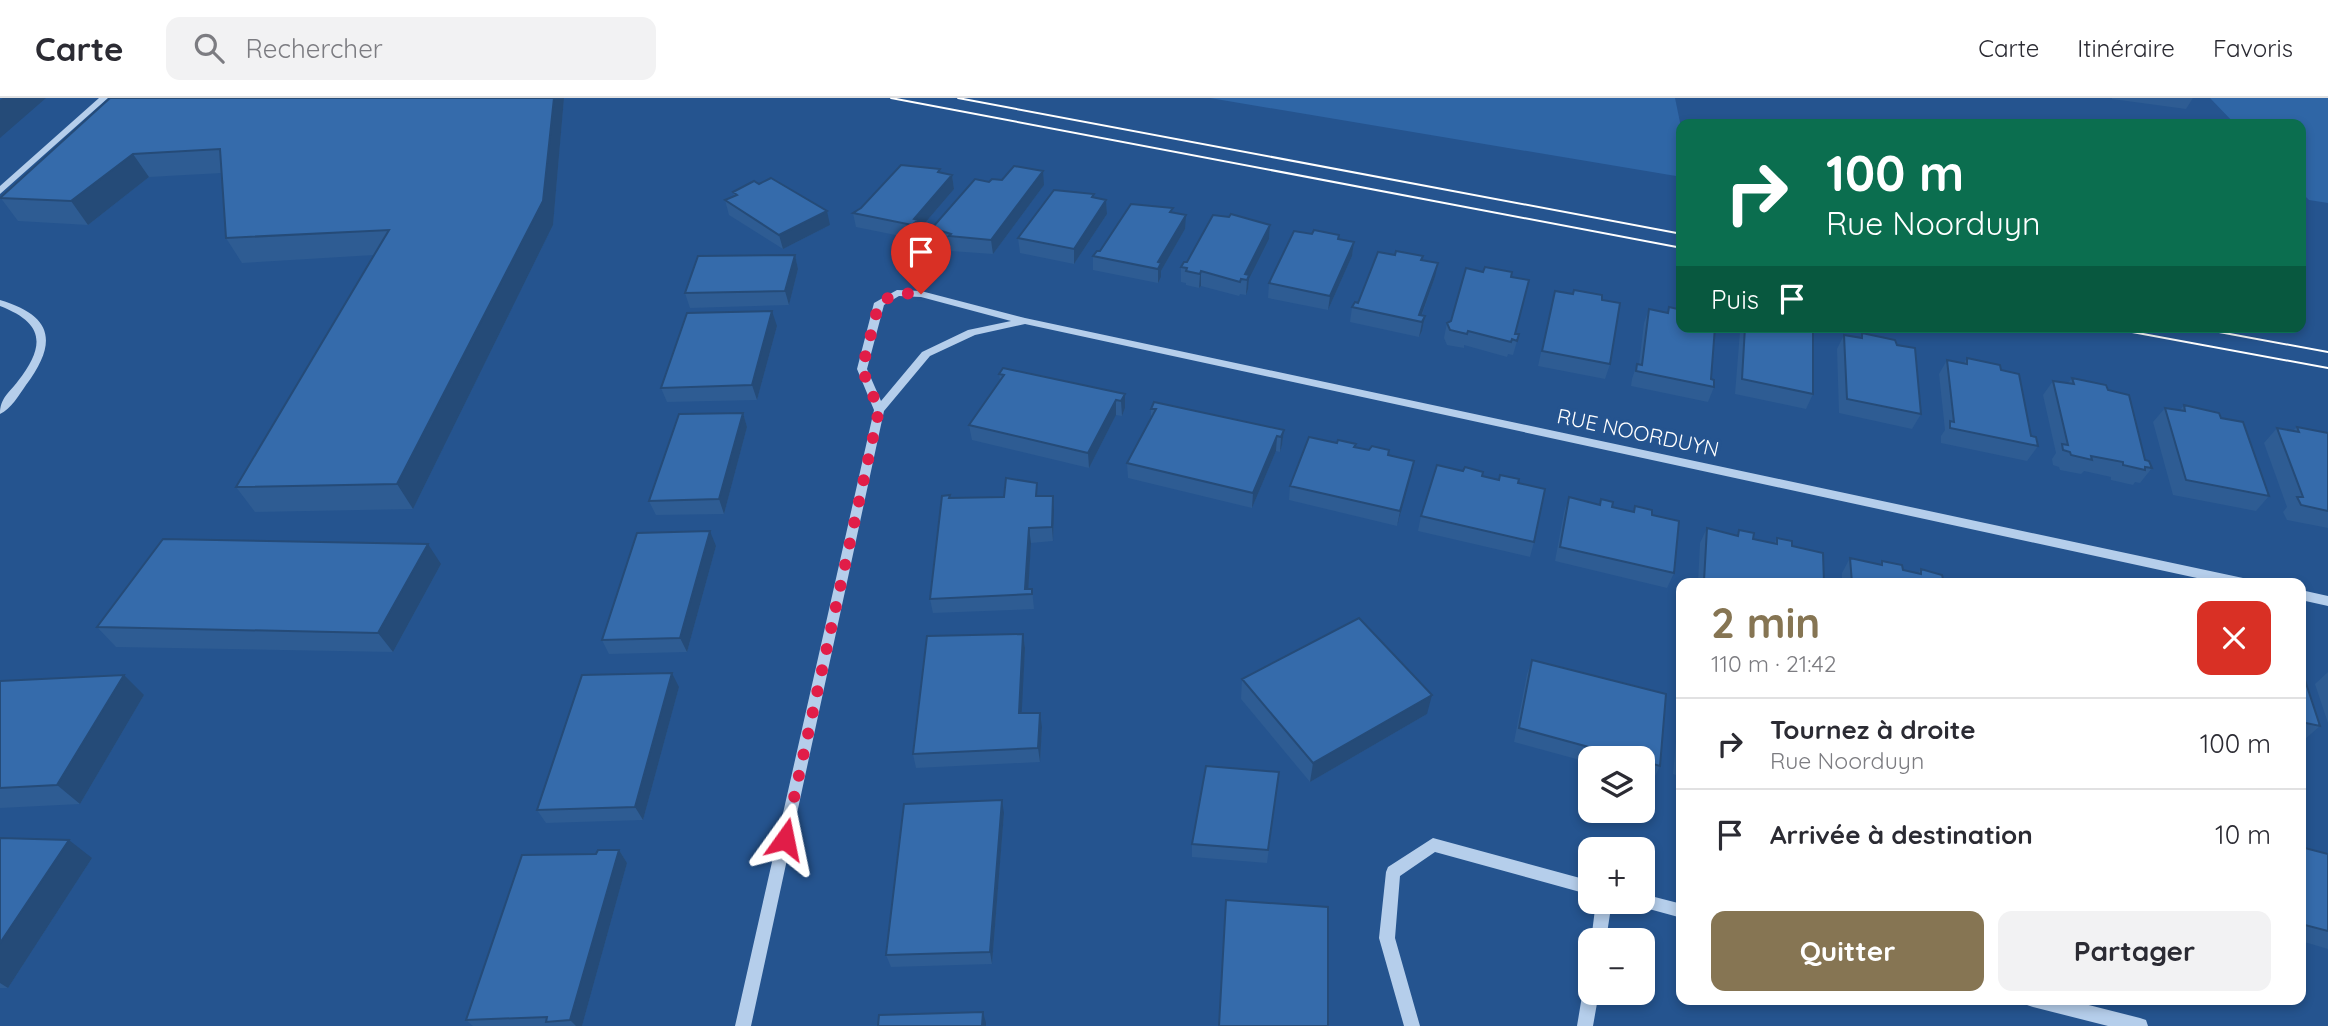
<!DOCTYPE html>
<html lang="fr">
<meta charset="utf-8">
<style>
body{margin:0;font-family:Quicksand,sans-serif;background:#f2f2f3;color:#2b2b33;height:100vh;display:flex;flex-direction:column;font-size:26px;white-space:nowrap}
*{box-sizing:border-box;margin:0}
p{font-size:23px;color:#7c7c81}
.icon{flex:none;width:38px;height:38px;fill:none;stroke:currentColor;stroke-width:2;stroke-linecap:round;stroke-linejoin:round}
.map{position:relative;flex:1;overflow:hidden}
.drawer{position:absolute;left:1676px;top:480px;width:630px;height:427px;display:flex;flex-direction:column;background:#fff;border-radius:14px;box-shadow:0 4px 10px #0003}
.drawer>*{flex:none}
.top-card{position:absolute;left:1676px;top:21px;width:630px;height:214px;border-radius:14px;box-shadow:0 4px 10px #0003;background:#0b6e4f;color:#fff;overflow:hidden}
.fabs{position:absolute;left:1578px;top:648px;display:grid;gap:14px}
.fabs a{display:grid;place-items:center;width:77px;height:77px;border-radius:14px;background:#fff;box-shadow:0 4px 10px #0003;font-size:35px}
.pin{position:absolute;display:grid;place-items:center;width:60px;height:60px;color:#fff;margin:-72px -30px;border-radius:50% 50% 50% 0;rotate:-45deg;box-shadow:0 0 7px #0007}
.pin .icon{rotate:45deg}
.me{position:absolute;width:77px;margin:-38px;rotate:12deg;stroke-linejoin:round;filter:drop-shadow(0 0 5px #0008)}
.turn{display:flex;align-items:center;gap:24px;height:147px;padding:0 35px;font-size:32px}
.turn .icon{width:91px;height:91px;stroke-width:2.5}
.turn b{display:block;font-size:49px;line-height:60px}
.then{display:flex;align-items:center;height:66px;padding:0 35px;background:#0003;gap:14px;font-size:26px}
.round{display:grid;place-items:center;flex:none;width:74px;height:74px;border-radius:14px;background:#f2f2f3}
.overview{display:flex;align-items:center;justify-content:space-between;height:119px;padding:0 35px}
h1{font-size:42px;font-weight:700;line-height:52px;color:#867553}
.cta{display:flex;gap:14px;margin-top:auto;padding:14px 35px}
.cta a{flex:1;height:80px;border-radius:14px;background:#867553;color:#fff;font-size:28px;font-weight:700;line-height:80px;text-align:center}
.cta a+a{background:#f2f2f3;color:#2b2b33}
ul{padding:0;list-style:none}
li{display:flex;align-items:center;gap:21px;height:91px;padding:0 35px;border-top:2px solid #e1e1e2}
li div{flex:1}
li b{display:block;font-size:26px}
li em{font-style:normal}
header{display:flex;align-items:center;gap:42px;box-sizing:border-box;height:98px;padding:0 35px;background:#fff;border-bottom:2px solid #e1e1e2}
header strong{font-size:33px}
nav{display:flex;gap:38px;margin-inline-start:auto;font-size:24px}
.search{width:490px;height:63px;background:#f2f2f3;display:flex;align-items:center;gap:18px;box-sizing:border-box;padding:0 24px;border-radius:14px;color:#7c7c81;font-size:26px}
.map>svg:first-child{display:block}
</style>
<header>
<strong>Carte</strong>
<div class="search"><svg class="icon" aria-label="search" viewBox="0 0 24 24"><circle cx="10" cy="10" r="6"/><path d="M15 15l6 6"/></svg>Rechercher</div>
<nav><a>Carte</a><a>Itinéraire</a><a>Favoris</a></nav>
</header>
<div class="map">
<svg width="2328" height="928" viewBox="0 0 2328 928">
<rect width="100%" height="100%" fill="#25548f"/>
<path fill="#2f66a6" d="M1210 0H1675L1682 34V79Z
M2210 0H2328V105L2309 102 2301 94V26H2235Z"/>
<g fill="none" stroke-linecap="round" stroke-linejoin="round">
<path fill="#b5ceeb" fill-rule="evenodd" d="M99 0H108L0 96V88Z
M897 192 921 193 1025 220 2243 480 2249 485H2220L1025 226 975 237 930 258 884 313 751 928H735L874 312 857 271 874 205ZM899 198 921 199 1011 223 968 232 922 254 881 303 867 271 884 207Z
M0 202C53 218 58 244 26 287 19 297 11 311 0 316 0 300 9 295 18 283 46 247 44 225 0 208Z
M2301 492 2328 498V508L2301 502Z
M1433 740 1591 783V797L1435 754 1400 778 1395 840 1420 928H1404L1379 840 1386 774 1388 769Z
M1643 796 1682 806V820L1638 808 1636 803H1643Z
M1596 803H1612L1606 842 1591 843Z
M1591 884V894H1599L1593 928H1577L1583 892 1585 887Z
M2025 901H2065L2140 920 2146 922 2148 928H2108L2033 909 2027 907Z"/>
<path stroke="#fff" stroke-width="2" d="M891 0 1682 150
M958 0 1682 136
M2105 229 2328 270
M2192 229 2328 254"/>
</g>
<path fill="#2e5c93" d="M110 0H564L553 127 413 411 255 414 236 389 374 157 242 165 226 140 222 75 149 79 88 127 18 123 0 99Z
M2112 0H2193L2186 11 2112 1Z
M941 75 952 77 954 91 919 132 920 136 915 141 856 129 853 115Z
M1044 87 993 156 951 153V150L934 144 932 130Z
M733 94 830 127 783 151 729 117 725 102 734 98Z
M1094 99 1106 102 1107 116 1074 166 1020 155 1018 140Z
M1173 114 1185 131 1161 173V179L1158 185 1093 172V158Z
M1270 127 1269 141 1249 181 1248 191 1246 197 1240 196 1239 198 1201 188 1199 190 1186 187V185L1181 184V169L1187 164Z
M1338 141 1354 144 1352 158 1328 212 1268 200 1269 185Z
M795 157 798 171 789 207 690 210 685 195Z
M1395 157 1423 158 1422 162 1435 179 1422 217 1425 218 1422 233 1419 239 1350 224 1352 209 1358 205Z
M1511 179 1515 236H1519L1513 257 1508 256 1507 259 1464 247V250L1447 247 1444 240 1447 225Z
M1555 193 1602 202 1610 266 1605 281 1538 268Z
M1669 209 1711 281 1714 289 1708 304 1631 288 1632 281 1637 266H1639L1644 225 1649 211 1667 214Z
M777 228 757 302 667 304 661 290Z
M1741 229H1805L1813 296 1806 311 1735 296 1740 233Z
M1862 235 1897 247 1921 316 1912 331 1839 315 1837 251 1844 237 1860 240Z
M1967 260 2001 272 2031 338 2038 348 2027 363 1941 345V338L1945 332 1939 276 1947 262 1964 265Z
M999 276 1125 296V310L1122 318 1116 317 1089 370 972 342 969 327 1000 282Z
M2072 280 2108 292 2145 362 2152 370 2140 385 2135 384 2133 387 2111 382V379L2084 373 2081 376 2060 372 2059 369 2053 367 2052 361 2056 355 2043 297 2053 283 2068 285Z
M2184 307 2221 320 2269 398 2256 413 2173 397 2153 324 2165 310 2180 312Z
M1151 311 1284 332 1282 347 1280 354 1276 353 1252 410 1128 380 1127 365 1151 320Z
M743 315 747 329 724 416 656 417 649 403Z
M2297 329 2328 335V430L2287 422 2283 414 2287 409 2264 345 2277 330 2293 333Z
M1355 349 1388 357 1411 378 1397 428 1289 402 1290 388Z
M1482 378 1518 385 1534 444 1530 459 1418 433 1421 418Z
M1053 398 1054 412 1053 443 1031 445 1028 491H1032L1034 511 933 515 930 501 951 400Z
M1569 399 1599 406 1601 401 1612 409 1633 414 1635 408 1652 417 1674 475 1667 490 1555 463 1564 414Z
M1707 430 1737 437 1739 432 1753 441 1774 446 1777 440 1792 448 1824 485H1698L1700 445Z
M716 448 687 554 609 556 602 542Z
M1850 460 1880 467 1882 463 1903 472 1918 475 1921 471 1943 481 1959 485H1842V475Z
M441 466 393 554 116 549 97 529Z
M1023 536 1025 550 1021 615 1042 629 1040 664 916 670 913 656Z
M1532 562 1660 668 1653 682 1643 679V660H1591V665L1514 644 1527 576Z
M2301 570 2320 628 2304 642 2301 641Z
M2328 574V625L2315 586Z
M1242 581 1427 616 1310 684 1241 601Z
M0 583 144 597 80 706 0 710Z
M679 589 643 722 546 725 537 712Z
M1682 606V679L1673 676 1679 611Z
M1279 674 1267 765 1192 759V746Z
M1004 715 992 866 891 869 886 857Z
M0 740 92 760 8 890H0Z
M2301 749 2328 756V851L2301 843Z
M619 752 627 765 582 928H473L466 922 596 756Z"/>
<path fill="#254b78" d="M3 0H46L0 40V2Z
M554 0H564L553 127 413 411 397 386Z
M133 56 149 79 88 127 71 103Z
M1043 73 1044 87 993 156 991 142Z
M952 77 954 91 919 132 920 136 915 141 912 127 914 121Z
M1106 102 1107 116 1074 166V151Z
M827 113 830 127 783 151 779 137Z
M1186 117 1185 131 1161 173V179L1158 185V164Z
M1270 127 1269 141 1249 181 1248 191 1246 197 1247 182 1245 176Z
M1354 144 1352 158 1328 212 1330 198Z
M795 157 798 171 789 207 785 193Z
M1438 165 1435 179 1419 224V217Z
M1201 173V188L1199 190 1200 176Z
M772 213 777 228 757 302 752 287Z
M1425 218 1422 233 1419 239 1422 224Z
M1125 296V310L1122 318 1121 303Z
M1116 302V317L1089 370 1088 355Z
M743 315 747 329 724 416 719 401Z
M1284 332 1282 347 1280 354 1281 339Z
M1277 338 1276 353 1252 410 1253 395Z
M1414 363 1411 378 1397 428 1400 413Z
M1053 398 1054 412 1053 443 1052 429Z
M1029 430 1031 445 1028 496 1025 491Z
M710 433 716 448 687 554 680 540Z
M428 446 441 466 393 554 378 535Z
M1023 536 1025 550 1021 629 1019 615Z
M672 575 679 589 643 722 635 709Z
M124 577 144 597 80 706 57 687Z
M1432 597 1427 616 1310 684 1313 665Z
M1040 615 1042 629 1040 664 1038 650Z
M1002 702 1004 715 992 866 990 854Z
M69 742 92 760 8 890 0 885V845Z
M619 752 627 765 582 928H576L570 922Z
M983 914 986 925V928H982Z"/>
<path fill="#356bab" stroke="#254b78" stroke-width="2" d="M110 0H554L543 103 397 386 236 389 389 132 226 140 220 51 133 56 71 103 0 100Z
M901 67 940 71 938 74 952 77 914 121 918 122 912 127 853 115 861 110Z
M1014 68 1043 73 991 142 949 138 951 136 932 130 975 81 989 84 992 81 1002 82Z
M771 80 827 113 779 137 725 102 737 97 733 94 754 83 759 86Z
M1054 92 1094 96 1092 99 1106 102 1074 151 1018 140Z
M1131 106 1173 110 1170 114 1186 117 1158 164 1161 165 1158 171 1093 158 1097 153H1100Z
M1231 116 1270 127 1245 176 1249 177 1247 182 1241 181 1240 184 1201 173 1200 176 1186 173 1187 170 1181 169 1184 164H1187L1213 117 1229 119Z
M1314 132 1339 137 1338 141 1354 144 1330 198 1269 185 1294 133 1312 136Z
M1396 153 1423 158 1421 162 1438 165 1419 217 1425 218 1422 224 1352 209 1355 204 1358 205 1378 154 1395 157Z
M795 157 785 193 685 195 698 158Z
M1485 169 1512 174 1511 179 1529 182 1515 236H1519L1517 243 1512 241 1511 244 1468 233 1467 236 1450 232 1447 225 1451 223 1466 170 1483 174Z
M1574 192 1602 197V202L1620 205 1610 266 1542 253 1555 193 1573 196Z
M1669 209 1682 212V229H1715L1711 281 1714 282V289L1636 273 1637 266 1642 267 1649 211 1668 215Z
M772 213 752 287 661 290 687 215Z
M1745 229H1805L1813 231V296L1742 281Z
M1862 235 1895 242 1897 247 1915 250 1921 316 1847 301 1844 237 1862 240Z
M1967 260 2000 267 2001 272 2019 276 2031 338 2036 339 2038 348 1950 330V323L1954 324 1947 262 1967 266Z
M1003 270 1125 296 1121 303 1116 302 1088 355 969 327 1004 277 999 276Z
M2072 280 2106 287 2108 292 2129 297 2145 362 2149 363 2152 370 2145 369V372L2123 367V364L2091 358 2092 362 2071 357 2070 354 2063 352 2062 346 2068 347 2053 283 2074 286Z
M1154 304 1284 332 1281 339 1277 338 1253 395 1127 365 1156 311H1151Z
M2184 307 2219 315 2221 320 2243 324 2269 398 2186 382 2165 310 2185 313Z
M743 315 719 401 649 403 679 316Z
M2297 329 2328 335V413L2301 407 2297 399H2303L2277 330 2299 334Z
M1309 339 1337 345 1338 342 1356 346 1354 349 1369 352 1372 348 1389 352 1388 357 1414 363 1400 413 1290 388Z
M1437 367 1463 373 1465 369 1483 374 1482 378 1499 382 1500 377 1519 381 1518 385 1545 391 1534 444 1421 418Z
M1006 380 1037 385 1036 398H1053L1052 429 1029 430 1025 491H1032V496L930 501 942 398 950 397 949 400 1004 399Z
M1569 399 1600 407 1601 401 1613 404 1612 409 1634 414 1635 408 1652 412V417L1679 423 1674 475 1560 449Z
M1707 430 1738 438 1739 432 1754 435 1753 441 1777 446V440L1792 443V448L1823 455 1824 485H1712L1704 483Z
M710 433 680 540 602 542 637 435Z
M163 441 428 446 378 535 97 529Z
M1850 460 1882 467V463L1902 467 1903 472 1921 476V471L1942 477 1943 481 1959 485H1852Z
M1359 520 1432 597 1313 665 1242 581Z
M1023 536 1019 615H1040L1038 650 913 656 927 538Z
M1532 562 1666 596 1660 668 1643 663V660H1629L1519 630Z
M2301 570 2320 628 2301 624Z
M672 575 635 709 537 712 582 577Z
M124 577 57 687 0 690V583Z
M1206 668 1279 674 1268 752 1192 746Z
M1002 702 990 854 886 857 904 706Z
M0 740 69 742 0 845Z
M2301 749 2328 756V833L2301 826Z
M598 752H619L570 922 546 924 547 919 466 922 522 757 596 756Z
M1226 802 1328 809V928H1219Z
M983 914 982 928H878L879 917Z"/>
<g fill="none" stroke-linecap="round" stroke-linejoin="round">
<path stroke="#e11d48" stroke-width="12" stroke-dasharray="0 21.6" d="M785 741 879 312 862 271 879 205 897 195 921 196"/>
</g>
<g text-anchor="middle" stroke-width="7" stroke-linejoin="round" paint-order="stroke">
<g font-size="21" fill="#fff" stroke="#25548f">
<text transform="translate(1638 335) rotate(12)" y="7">RUE NOORDUYN</text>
</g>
</g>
</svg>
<div class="fabs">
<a><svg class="icon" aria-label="layers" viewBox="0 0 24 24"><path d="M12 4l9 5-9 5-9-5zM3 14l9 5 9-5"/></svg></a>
<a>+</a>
<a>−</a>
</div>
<div class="pin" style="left:921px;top:196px;background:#d93025"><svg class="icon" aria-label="arrive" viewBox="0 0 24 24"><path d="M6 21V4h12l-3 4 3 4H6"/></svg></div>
<svg class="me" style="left:785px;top:741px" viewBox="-20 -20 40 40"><path d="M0-17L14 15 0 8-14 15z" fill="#e11d48" stroke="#fff" stroke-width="4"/></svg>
<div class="top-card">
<div class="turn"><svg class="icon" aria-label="right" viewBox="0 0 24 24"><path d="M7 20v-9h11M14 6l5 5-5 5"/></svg><div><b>100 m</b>Rue Noorduyn</div></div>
<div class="then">Puis<svg class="icon" aria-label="arrive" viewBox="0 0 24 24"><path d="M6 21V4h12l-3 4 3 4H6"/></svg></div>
</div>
<section class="drawer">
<div class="overview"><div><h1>2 min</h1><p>110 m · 21:42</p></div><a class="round" style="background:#d93025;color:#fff"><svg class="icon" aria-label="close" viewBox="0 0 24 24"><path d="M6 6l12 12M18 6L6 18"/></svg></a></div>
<ul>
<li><svg class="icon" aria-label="right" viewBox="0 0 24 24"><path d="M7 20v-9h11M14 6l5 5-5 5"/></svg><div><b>Tournez à droite</b><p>Rue Noorduyn</p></div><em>100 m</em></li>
<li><svg class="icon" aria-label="arrive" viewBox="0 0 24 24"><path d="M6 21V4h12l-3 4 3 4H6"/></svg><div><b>Arrivée à destination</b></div><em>10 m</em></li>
</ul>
<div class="cta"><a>Quitter</a><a>Partager</a></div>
</section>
</div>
